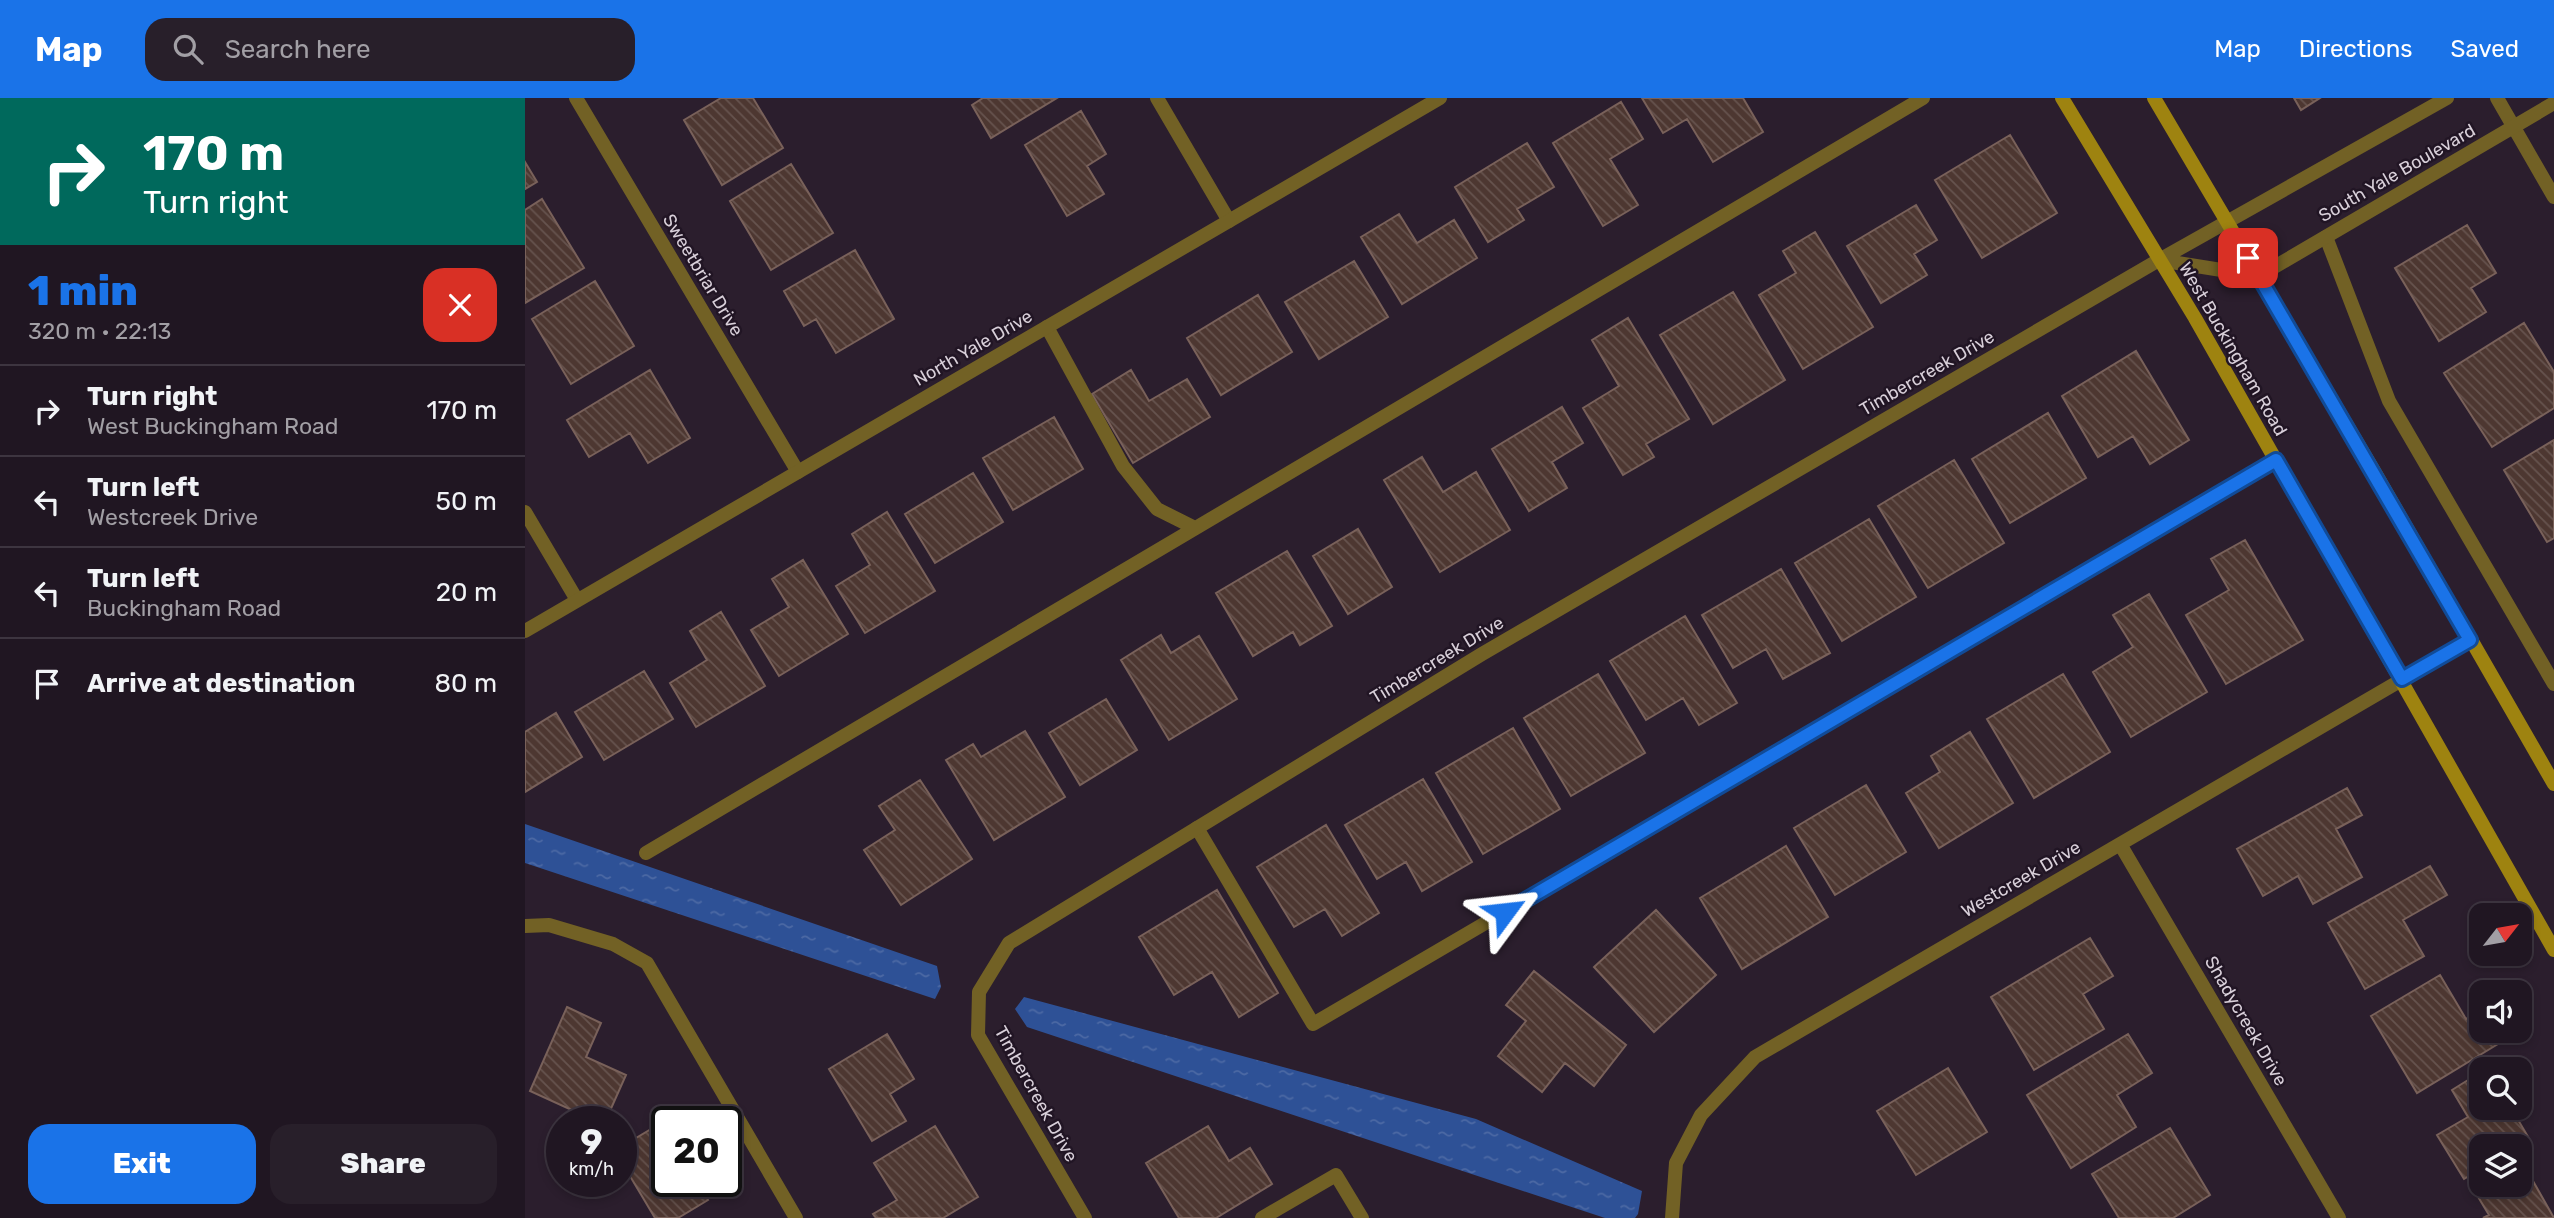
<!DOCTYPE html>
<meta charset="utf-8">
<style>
body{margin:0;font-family:Rubik,sans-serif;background:#281f2a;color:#f1f3f6;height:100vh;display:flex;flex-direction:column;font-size:26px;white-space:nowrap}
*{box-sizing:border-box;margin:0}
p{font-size:23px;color:#a29fa5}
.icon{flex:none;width:38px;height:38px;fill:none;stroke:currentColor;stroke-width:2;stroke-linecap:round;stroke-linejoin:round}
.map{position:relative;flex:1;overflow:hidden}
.panel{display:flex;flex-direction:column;background:#201622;width:525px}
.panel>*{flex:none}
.hud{background:#00695c;color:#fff;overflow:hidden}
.needle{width:46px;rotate:59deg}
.controls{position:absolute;left:1944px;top:805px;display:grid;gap:14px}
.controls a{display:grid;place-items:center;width:63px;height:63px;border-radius:14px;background:#201622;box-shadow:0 4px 10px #0003,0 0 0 2px #3d3540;font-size:35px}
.speed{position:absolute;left:21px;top:1008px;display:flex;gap:14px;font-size:35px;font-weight:700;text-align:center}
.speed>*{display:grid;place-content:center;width:91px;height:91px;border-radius:50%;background:#201622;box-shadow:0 4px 10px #0003,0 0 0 2px #3d3540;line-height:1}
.speed small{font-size:18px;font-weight:400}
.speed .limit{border:4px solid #111;border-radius:10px;background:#fff;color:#111}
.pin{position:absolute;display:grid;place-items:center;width:60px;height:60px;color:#fff;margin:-30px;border-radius:14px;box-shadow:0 4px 10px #0006}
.me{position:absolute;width:77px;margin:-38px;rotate:60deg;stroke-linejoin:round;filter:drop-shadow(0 0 5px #0008)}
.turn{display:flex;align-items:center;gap:24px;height:147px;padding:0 28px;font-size:32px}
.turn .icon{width:91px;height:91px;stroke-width:2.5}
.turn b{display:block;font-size:49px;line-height:60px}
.round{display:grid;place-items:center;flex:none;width:74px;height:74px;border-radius:21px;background:#281f2a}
.summary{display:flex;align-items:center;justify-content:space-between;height:119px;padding:0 28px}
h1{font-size:42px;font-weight:800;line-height:52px;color:#1a73e8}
.action{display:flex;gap:14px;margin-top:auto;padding:14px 28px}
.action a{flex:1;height:80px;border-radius:21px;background:#1a73e8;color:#fff;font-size:28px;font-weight:800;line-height:80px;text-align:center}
.action a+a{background:#281f2a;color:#f1f3f6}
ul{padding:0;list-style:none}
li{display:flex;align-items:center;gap:21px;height:91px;padding:0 28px;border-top:2px solid #3d3540}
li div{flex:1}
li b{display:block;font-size:26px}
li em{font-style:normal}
header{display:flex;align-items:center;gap:42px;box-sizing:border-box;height:98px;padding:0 35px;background:#1a73e8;color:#fff}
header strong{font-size:33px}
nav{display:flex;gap:38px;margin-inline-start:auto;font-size:24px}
.search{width:490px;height:63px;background:#281f2a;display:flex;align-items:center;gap:18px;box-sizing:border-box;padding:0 24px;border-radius:21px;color:#a29fa5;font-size:26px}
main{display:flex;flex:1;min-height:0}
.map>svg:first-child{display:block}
</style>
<header>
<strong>Map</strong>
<div class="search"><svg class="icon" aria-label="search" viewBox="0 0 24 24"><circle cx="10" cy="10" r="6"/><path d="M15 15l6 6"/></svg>Search here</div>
<nav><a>Map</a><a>Directions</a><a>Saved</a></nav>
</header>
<main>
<section class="panel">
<div class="hud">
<div class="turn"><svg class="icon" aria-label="right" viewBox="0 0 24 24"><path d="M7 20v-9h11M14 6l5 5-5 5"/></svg><div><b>170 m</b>Turn right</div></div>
</div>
<div class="summary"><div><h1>1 min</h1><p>320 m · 22:13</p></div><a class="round" style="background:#d93025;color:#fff"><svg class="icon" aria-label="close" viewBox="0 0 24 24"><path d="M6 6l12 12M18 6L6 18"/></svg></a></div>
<ul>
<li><svg class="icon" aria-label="right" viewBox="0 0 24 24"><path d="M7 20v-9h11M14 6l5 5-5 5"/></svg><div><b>Turn right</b><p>West Buckingham Road</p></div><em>170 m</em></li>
<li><svg class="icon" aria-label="left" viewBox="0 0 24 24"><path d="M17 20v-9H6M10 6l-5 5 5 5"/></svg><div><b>Turn left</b><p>Westcreek Drive</p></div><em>50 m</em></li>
<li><svg class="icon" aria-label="left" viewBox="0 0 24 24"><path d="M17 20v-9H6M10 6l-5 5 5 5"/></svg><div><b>Turn left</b><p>Buckingham Road</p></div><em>20 m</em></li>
<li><svg class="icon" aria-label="arrive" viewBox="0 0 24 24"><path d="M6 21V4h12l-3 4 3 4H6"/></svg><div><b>Arrive at destination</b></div><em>80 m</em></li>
</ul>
<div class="action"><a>Exit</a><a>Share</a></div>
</section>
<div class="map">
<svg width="2029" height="1120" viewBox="0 0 2029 1120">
<defs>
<pattern id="water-ripples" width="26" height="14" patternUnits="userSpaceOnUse" patternTransform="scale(1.75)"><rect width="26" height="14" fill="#2e5196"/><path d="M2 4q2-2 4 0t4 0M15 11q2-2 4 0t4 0" fill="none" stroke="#4c69a4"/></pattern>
<pattern id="building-back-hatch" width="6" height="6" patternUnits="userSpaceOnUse" patternTransform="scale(1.75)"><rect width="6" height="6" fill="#4d3731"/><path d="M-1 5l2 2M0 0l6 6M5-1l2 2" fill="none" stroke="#66534e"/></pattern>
</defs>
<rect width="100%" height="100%" fill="#2b1e2d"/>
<path fill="url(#water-ripples)" d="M0 726 412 868 416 889 410 901 0 765Z
M499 899 951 1021 1117 1093 1113 1116 1110 1120H1080L502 929 490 911Z"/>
<path fill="url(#building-back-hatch)" stroke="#79615a" stroke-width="2" d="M196 0H228L258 50 197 87 159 22Z
M458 0H532L466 40 447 7Z
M1117 0H1218L1238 34 1188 64 1162 21 1138 35Z
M1769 0H1795L1776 12Z
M1096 4 1118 41 1085 61 1113 107 1078 128 1028 45Z
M556 13 581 56 562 68 579 96 542 118 500 47Z
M1485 37 1532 115 1457 160 1410 82Z
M1002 45 1029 89 992 111 999 122 963 144 930 89Z
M0 64 12 84 0 91Z
M266 66 308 135 246 172 205 103Z
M17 101 59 170 0 205V112Z
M1391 107 1412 142 1389 156 1402 177 1356 205 1322 148Z
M874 116 892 145 929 122 952 160 877 206 836 139Z
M1942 127 1971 175 1946 190 1961 214 1914 243 1870 170Z
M1290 134 1348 229 1278 271 1234 197 1271 175 1258 153Z
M330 152 369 221 311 255 291 221 279 228 259 193Z
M829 163 863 219 794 261 760 204Z
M70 183 109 248 46 286 7 221Z
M1208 194 1260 282 1188 326 1135 237Z
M733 197 767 254 696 297 662 240Z
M1103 220 1164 321 1121 346 1129 359 1098 377 1058 310 1094 288 1067 242Z
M1999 225 2029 274V310L1967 349 1919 275Z
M1611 253 1664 342 1625 366 1608 338 1573 359 1537 298Z
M125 272 165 340 123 365 105 335 64 359 42 322Z
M606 272 624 303 662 281 685 319 608 365 567 296Z
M1037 309 1058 345 1027 364 1042 390 1004 413 967 351Z
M1523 315 1561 380 1485 425 1447 361Z
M529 319 558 371 488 412 458 360Z
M2029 342V440L2022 444 1979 372Z
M897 359 918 394 951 374 985 432 915 474 859 382Z
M1429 362 1479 445 1403 490 1353 408Z
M448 375 478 424 410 465 380 416Z
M362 414 410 493 340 535 311 488 345 467 327 436Z
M1344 421 1391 499 1317 543 1270 465Z
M833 431 867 489 823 516 788 458Z
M1720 442 1778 542 1701 586 1661 517 1704 492 1686 461Z
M762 453 807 528 775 547 768 534 728 558 691 495Z
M278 462 323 536 254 578 226 532 264 509 247 481Z
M1256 471 1305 555 1258 581 1241 551 1208 570 1177 517Z
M1624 496 1682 594 1606 639 1568 574 1608 549 1588 517Z
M196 514 240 588 171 629 145 585 182 562 165 533Z
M1160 518 1212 605 1174 627 1158 600 1121 622 1085 563Z
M636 537 646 555 674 538 712 601 644 642 596 562Z
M119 573 148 621 79 662 50 614Z
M1073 576 1120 655 1046 698 999 620Z
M1538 576 1585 654 1509 700 1462 621Z
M581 601 612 652 555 687 524 635Z
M31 615 57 659 0 694V634Z
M988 630 1035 711 958 756 911 675Z
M500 633 540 699 469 742 421 662 448 646 456 659Z
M1445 634 1488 705 1414 750 1381 695 1415 674 1406 658Z
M898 681 947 764 897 793 881 764 852 781 820 727Z
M395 682 447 761 376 807 339 752 370 732 354 708Z
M1341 687 1381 754 1310 797 1269 730Z
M1822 690 1837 717 1811 731 1837 779 1788 806 1773 778 1738 798 1712 751Z
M801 727 854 815 817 838 800 811 769 829 732 769Z
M1261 748 1303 819 1217 871 1175 800Z
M1905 768 1922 797 1878 822 1899 858 1840 891 1803 825Z
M692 792 753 895 714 919 687 874 649 897 614 839Z
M1131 812 1191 877 1129 934 1069 869Z
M1565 840 1588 878 1558 896 1579 931 1509 972 1466 899Z
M1009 873 1101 947 1069 988 1040 965 1017 994 973 958 1001 923 981 907Z
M1915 877 1941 921 1954 913 1956 918V933H1965L1973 946 1892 995 1846 918Z
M42 909 76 925 61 959 101 977 80 1024H73L5 993Z
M362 936 389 981 365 996 381 1023 347 1043 304 971Z
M1603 936 1627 975 1592 997 1611 1029 1546 1070 1502 997Z
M1423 970 1462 1034 1391 1077 1352 1013Z
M1956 974V1010H1986L2005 1042 1994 1048H1956V1071L1939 1081 1912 1037 1943 1019 1927 992Z
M153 1015 158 1024H142V1083H171L183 1102 153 1120H130L96 1063V1049Z
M410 1028 453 1099 418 1120H351L348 1116 372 1102 349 1065Z
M683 1028 704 1063 725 1050 747 1086 691 1120H654L621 1065Z
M1645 1030 1685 1097 1648 1120H1594L1567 1076Z
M2000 1069 2029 1120H1958L1964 1117 1952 1097 1970 1087H1995V1072Z"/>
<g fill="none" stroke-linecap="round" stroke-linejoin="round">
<path stroke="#726125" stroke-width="14" d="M1801 139 1864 303 2029 586
M522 229 598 368 632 411 670 430
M0 414 52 502
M672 730 788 926 1751 362
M121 755 1398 0
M0 828 24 827 88 846 122 865 271 1120
M737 1120 811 1077 837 1120"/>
<path stroke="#726125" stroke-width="14" d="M51 0 273 374
M632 0 704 123
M1972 0 2029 99
M1595 746 1814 1120
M560 1120 453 937 454 894 484 845 957 556 1634 162
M1147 1120 1151 1065 1176 1017 1230 959 1945 542"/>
<path stroke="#726125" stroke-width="14" d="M1634 162 1734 178 2029 5
M1634 162 1922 0
M0 533 915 0"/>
<path stroke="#9e8310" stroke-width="14" d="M1537 0 1670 220 2029 852
M1629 0 1849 373 2029 686"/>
</g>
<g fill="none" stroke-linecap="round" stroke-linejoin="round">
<defs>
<path id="route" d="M980 814 1751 362 1877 581 1945 542 1723 160"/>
</defs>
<use href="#route" stroke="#114b97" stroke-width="18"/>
<use href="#route" stroke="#1a73e8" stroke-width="12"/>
</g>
<g text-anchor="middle" stroke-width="5" stroke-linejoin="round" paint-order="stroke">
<g font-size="18" fill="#d8cfd9" stroke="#211524">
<text transform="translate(1872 75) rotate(-30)" y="6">South Yale Boulevard</text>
<text transform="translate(178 177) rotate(59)" y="6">Sweetbriar Drive</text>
<text transform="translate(448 250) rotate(-30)" y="6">North Yale Drive</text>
<text transform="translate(1708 251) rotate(60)" y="6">West Buckingham Road</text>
<text transform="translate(1402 275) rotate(-30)" y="6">Timbercreek Drive</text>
<text transform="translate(912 562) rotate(-31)" y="6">Timbercreek Drive</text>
<text transform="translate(1496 781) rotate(-30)" y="6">Westcreek Drive</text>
<text transform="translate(1721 923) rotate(60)" y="6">Shadycreek Drive</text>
<text transform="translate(511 996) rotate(61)" y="6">Timbercreek Drive</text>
</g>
</g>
</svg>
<div class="controls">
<a><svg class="needle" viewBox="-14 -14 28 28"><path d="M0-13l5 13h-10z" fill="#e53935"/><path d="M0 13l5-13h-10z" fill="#a29fa5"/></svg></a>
<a><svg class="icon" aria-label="sound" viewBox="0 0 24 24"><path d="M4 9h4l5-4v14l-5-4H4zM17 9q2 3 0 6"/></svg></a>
<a><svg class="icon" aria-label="search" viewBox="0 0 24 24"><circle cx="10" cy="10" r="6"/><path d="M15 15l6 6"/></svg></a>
<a><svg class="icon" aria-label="layers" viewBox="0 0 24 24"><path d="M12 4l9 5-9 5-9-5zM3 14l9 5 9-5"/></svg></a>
</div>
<div class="speed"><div>9<small>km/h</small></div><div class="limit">20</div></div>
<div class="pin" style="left:1723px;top:160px;background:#d93025"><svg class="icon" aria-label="arrive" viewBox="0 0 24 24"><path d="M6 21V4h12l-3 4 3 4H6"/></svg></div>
<svg class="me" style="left:980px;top:814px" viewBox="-20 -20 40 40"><path d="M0-17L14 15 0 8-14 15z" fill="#1a73e8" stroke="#fff" stroke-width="4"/></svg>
</div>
</main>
